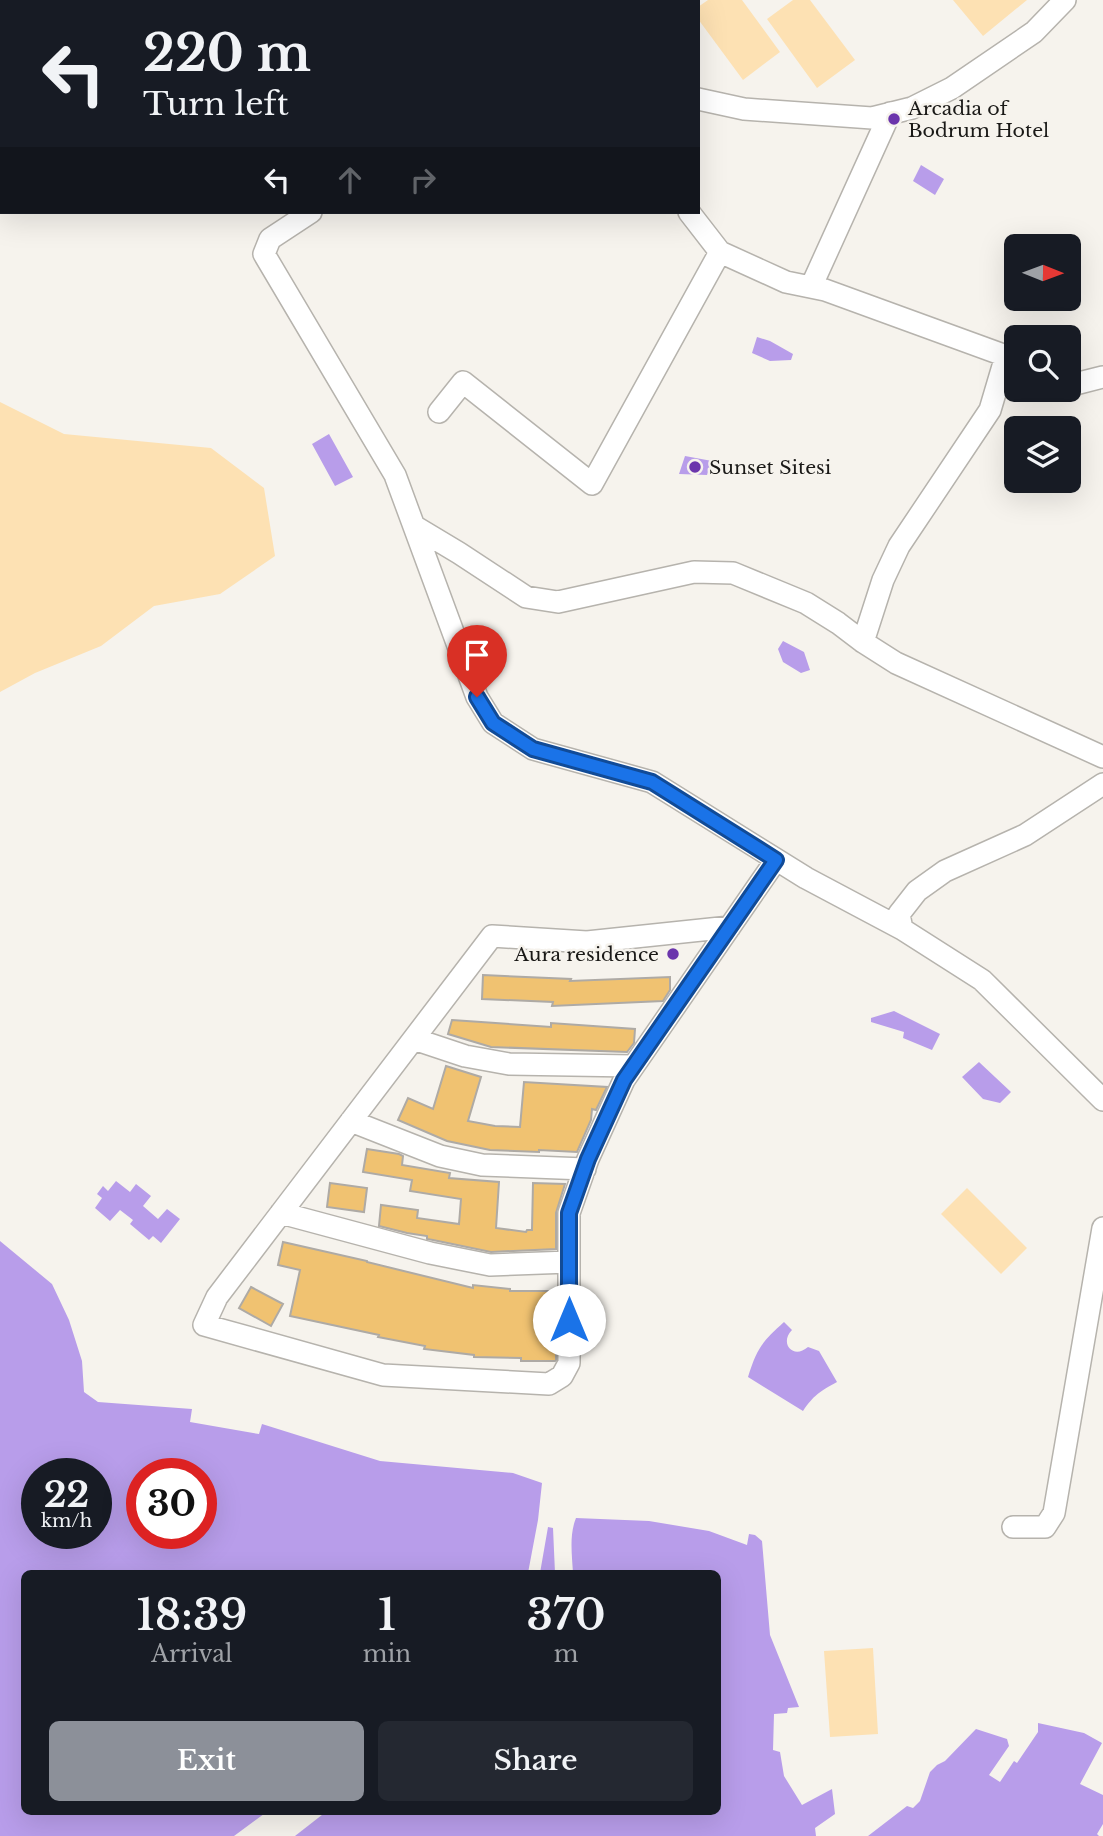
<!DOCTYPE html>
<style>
body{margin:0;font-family:"Libre Baskerville",serif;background:#242831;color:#f1f3f6;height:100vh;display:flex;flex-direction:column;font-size:26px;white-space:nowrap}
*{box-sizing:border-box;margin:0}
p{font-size:23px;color:#9ea1a6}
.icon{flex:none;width:38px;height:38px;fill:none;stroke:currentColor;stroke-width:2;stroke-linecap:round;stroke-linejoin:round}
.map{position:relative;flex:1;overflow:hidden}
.panel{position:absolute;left:21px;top:1570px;width:700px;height:245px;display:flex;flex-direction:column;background:#171b24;border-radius:10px;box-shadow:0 7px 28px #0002}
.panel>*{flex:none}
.top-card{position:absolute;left:0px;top:0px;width:700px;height:214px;box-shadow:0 7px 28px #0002;background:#171b24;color:#f1f3f6;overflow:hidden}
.needle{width:46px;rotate:91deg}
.fabs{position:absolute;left:1004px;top:234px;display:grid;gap:14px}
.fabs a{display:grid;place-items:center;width:77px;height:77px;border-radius:10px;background:#171b24;box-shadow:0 7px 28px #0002;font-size:35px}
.speed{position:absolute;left:21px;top:1458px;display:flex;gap:14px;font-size:35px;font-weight:700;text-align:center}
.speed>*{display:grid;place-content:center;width:91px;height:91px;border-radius:50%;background:#171b24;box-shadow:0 7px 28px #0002;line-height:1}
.speed small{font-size:18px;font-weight:400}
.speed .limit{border:10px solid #d22;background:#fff;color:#111}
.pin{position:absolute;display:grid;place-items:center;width:60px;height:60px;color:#fff;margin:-72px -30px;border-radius:50% 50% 50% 0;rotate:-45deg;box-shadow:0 0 7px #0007}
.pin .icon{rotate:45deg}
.me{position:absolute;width:77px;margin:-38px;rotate:0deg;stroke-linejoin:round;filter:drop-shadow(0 0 5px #0008)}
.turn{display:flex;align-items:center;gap:24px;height:147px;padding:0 28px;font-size:32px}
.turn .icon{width:91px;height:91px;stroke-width:2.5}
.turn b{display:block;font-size:49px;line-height:60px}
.lanes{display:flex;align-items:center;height:66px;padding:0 28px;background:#0003;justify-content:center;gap:35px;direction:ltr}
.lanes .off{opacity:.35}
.eta{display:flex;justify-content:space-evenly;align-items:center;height:119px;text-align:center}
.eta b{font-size:42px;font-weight:600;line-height:49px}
.action{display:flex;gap:14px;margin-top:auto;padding:14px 28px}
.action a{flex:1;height:80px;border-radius:10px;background:#8c9099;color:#fff;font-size:28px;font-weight:600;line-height:80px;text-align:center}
.action a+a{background:#242831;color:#f1f3f6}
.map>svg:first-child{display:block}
</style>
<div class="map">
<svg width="1103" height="1836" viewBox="0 0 1103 1836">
<rect width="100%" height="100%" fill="#f6f3ed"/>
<path fill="#fde1b3" d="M708 0H742L780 52 743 80 698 19V7Z
M793 0H810L855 60 817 88 767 19Z
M953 0H1027L983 36Z
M0 402 64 434 211 448 264 488 275 556 220 594 154 606 101 646 35 673 0 692Z
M967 1188 1027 1248 1001 1274 941 1214Z
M873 1648 878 1734 830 1737 824 1651Z"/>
<path fill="#b89dea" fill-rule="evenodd" d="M921 165 944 179 935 195 913 181Z
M757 337 770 341 793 354 791 360 770 361 752 353Z
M329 434 353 477 335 486 312 444Z
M685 456 712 461 707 475 679 474Z
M783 641 804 652 810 670 801 673 783 662 778 649Z
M894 1011 940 1034 932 1050 903 1038 904 1032 871 1022V1018Z
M979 1062 1011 1092 1000 1103 983 1099 962 1077Z
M116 1181 130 1192 136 1184 151 1196 143 1206 158 1219 167 1209 180 1219 161 1243 153 1236 149 1240 130 1224 133 1220 120 1210 110 1221 95 1208 102 1198 97 1194 103 1186 108 1191Z
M0 1241 52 1284 69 1320 82 1361 84 1392 98 1402 192 1409 190 1422 259 1434 262 1424 380 1461 513 1473 542 1483 538 1520 528 1573H24V1811H718V1573H573C572 1555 569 1535 576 1518L649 1521 709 1531 747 1545 749 1534 755 1535 762 1541 770 1635 799 1707 788 1708 787 1713 774 1714 773 1750 780 1752 784 1776 802 1805 832 1789 835 1814 815 1828 816 1836H0ZM37 1474H96V1533H37ZM142 1474H201V1533H142Z
M784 1322 792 1330C779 1343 793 1360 808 1347L819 1351 837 1382C820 1391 813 1396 803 1411L748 1377C757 1348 762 1342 784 1322Z
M548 1527 553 1528 555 1573H540Z
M1038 1723 1084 1733 1102 1743 1080 1784 1103 1795V1824L1097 1834 1099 1836H868L907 1806 913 1808 920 1801 930 1772 937 1765 945 1761 976 1729 1007 1739 1009 1746 989 1775 1000 1782 1014 1761 1017 1763 1038 1732Z"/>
<path fill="#f6f3ed" d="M268 1811H327L295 1836H234Z"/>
<path fill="#f0c271" stroke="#aeaaa5" stroke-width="2" d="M483 975 571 979 570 981 670 977V990L663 1001 552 1006 553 1002 482 999Z
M452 1020 551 1027V1023L635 1029 634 1043 627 1052 491 1047 448 1034Z
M446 1066 481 1077 468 1121 495 1126 520 1127 524 1082 607 1087 596 1110 592 1109 591 1120 577 1152 539 1150V1152L490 1150 447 1141 398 1120 408 1098 433 1109Z
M367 1149 399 1154 403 1156 402 1165 450 1173 449 1178 499 1182 496 1228 526 1232 527 1230H532L533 1183 565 1184 556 1213V1249L491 1252 433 1240 427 1239V1236L407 1233 379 1226 381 1205 418 1210 417 1218 459 1224 461 1199 410 1191 412 1180 363 1172Z
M330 1183 367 1188 364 1212 327 1207Z
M283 1242 367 1261V1262L473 1288V1285L510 1289V1291H556V1360L555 1361H521V1358L474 1357V1355L424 1349 425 1346 378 1337 379 1335 290 1316 300 1270 278 1265Z
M251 1287 283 1304 271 1326 239 1308Z"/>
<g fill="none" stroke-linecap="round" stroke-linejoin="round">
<defs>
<path id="minor" d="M230 0 232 2
M468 0 472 2
M698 99 744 109 872 118 912 108 952 88 1034 32 1065 0
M311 212 270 239 264 254 395 475 477 697 493 723 533 749 652 782 806 878 902 929 982 980 1103 1100
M689 212 720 252 786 282 825 290 1017 360
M811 287 890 113
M1069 379 1079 383 1103 377
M439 412 463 382 592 484 720 252
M414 526 459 553 526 597 558 602 694 572 733 573 806 603 838 623 863 642 896 663 1103 757
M863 642 883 580 899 546 990 410 1006 356
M730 927 587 942 492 936 217 1297 204 1325 383 1375 549 1384 562 1376 569 1363V1213L588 1159 624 1080 776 860
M902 929 899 914 917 891 945 871 1025 835 1103 784
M414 1039 465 1056 509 1064 633 1066
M351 1121 440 1156 482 1165 585 1169
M281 1213 430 1253 490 1265 569 1262
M1013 1527H1045L1054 1513 1103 1228"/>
</defs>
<use href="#minor" stroke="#b6b3ad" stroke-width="24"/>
<use href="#minor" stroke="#fff" stroke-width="21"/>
</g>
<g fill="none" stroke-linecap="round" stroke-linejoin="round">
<defs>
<path id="route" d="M477 697 493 723 533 749 652 782 776 860 624 1080 588 1159 569 1213V1320"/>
</defs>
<use href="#route" stroke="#114b97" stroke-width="18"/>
<use href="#route" stroke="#1a73e8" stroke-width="12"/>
</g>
<g fill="#6b35ac" stroke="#f6f3ed" stroke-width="2.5">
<circle cx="894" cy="119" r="7"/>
<circle cx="695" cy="467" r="7"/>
<circle cx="673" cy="954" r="7"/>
</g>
<g text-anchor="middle" stroke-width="5" stroke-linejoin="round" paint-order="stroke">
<g font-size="19" fill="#1a1917" stroke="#f6f3ed" text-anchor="start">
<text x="908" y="115">Arcadia of<tspan x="908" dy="22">Bodrum Hotel</tspan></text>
<text x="709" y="474">Sunset Sitesi</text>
<text x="659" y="961" text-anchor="end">Aura residence</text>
</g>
</g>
</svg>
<div class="fabs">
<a><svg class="needle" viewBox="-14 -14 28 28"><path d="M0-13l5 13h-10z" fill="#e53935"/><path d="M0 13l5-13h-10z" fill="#9ea1a6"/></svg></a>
<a><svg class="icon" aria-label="search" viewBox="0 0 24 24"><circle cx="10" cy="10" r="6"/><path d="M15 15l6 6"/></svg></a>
<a><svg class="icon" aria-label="layers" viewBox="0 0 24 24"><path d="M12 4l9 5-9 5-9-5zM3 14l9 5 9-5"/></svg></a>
</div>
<div class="speed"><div>22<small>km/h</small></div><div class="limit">30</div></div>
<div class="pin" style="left:477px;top:697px;background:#d93025"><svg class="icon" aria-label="arrive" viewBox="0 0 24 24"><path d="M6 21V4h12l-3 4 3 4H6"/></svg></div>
<svg class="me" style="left:569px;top:1320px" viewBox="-20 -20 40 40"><circle r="19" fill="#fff"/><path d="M0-13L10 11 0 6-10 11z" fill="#1a73e8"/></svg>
<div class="top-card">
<div class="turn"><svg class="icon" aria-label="left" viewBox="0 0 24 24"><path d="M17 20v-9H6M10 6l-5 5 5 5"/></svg><div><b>220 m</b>Turn left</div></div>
<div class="lanes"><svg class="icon" aria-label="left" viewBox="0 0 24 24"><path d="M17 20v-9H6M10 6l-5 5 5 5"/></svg><svg class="icon off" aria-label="ahead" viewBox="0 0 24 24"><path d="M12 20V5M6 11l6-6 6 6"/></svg><svg class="icon off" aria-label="right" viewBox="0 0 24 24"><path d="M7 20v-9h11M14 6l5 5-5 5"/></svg></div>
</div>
<section class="panel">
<div class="eta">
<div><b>18:39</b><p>Arrival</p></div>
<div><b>1</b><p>min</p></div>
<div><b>370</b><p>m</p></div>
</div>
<div class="action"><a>Exit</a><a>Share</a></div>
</section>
</div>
